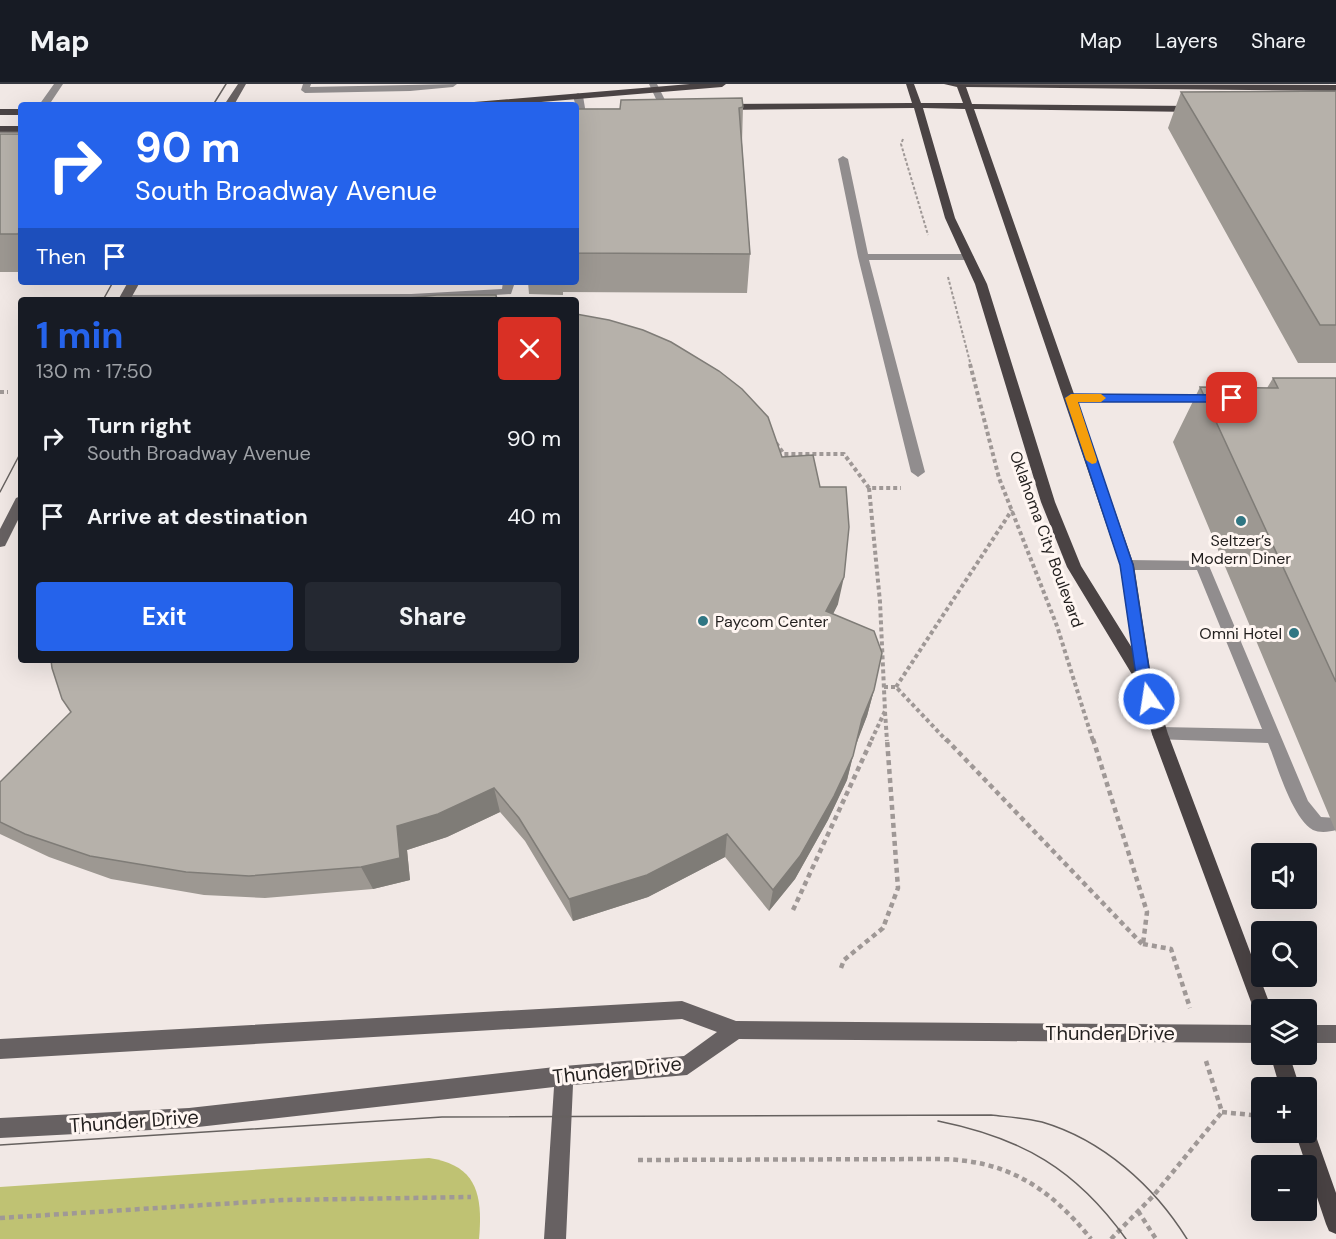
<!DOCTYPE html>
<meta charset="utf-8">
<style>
body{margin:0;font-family:"DM Sans",sans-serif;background:#242831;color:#f1f3f6;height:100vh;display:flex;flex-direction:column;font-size:22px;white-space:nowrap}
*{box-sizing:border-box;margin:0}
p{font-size:20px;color:#9ea1a6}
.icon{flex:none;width:33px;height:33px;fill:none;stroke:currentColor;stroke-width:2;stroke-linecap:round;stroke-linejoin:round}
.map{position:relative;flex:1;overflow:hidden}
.side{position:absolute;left:18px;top:213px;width:561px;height:366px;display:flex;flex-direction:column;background:#171b24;border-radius:6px;box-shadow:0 6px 24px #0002}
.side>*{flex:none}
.guide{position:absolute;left:18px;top:18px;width:561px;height:183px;border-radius:6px;box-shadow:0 6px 24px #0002;background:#2563eb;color:#fff;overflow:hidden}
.fabs{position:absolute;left:1251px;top:759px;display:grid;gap:12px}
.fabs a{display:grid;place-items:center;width:66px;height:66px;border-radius:6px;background:#171b24;box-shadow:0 6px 24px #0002;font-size:30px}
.pin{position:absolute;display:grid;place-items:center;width:51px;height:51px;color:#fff;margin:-26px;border-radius:12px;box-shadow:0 3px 9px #0006}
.me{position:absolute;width:66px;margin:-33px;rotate:347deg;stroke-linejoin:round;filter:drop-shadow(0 0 4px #0008)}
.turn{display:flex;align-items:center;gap:21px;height:126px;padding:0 18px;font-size:27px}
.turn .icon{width:78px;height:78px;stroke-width:2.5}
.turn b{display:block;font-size:42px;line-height:51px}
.then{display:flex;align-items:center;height:57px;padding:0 18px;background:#0003;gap:12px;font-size:22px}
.round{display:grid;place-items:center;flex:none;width:63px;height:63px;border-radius:6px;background:#242831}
.headline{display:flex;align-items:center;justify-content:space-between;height:102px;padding:0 18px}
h1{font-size:36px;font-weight:700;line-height:45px;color:#2563eb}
.button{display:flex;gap:12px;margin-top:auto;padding:12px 18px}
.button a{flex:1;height:69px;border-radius:6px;background:#2563eb;color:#fff;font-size:24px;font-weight:700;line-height:69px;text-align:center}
.button a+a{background:#242831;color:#f1f3f6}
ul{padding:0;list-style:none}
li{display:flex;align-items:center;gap:18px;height:78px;padding:0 18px}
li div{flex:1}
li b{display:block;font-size:22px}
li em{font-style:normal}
header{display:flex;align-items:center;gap:36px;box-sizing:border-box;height:84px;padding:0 30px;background:#171b24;border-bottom:2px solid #363941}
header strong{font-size:28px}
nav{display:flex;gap:33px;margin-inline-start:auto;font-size:21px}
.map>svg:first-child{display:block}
</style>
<header>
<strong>Map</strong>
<nav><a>Map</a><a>Layers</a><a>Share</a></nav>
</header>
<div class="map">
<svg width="1336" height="1155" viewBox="0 0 1336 1155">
<rect width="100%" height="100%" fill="#f1e8e5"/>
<path fill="#bfc273" d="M429 1074C477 1081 483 1111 479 1155H0V1103Z"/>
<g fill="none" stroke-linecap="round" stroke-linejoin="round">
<path stroke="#9f9896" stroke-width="2" stroke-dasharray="3 2" stroke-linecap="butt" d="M903 55 901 60 928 151
M948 193 971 282"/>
<path stroke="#9f9896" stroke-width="4" stroke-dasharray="4 3" stroke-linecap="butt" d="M970 280 999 394 1057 542 1093 657
M0 308H8
M776 359 784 370H844L869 404H901
M869 404 880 518 885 627 871 657
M884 603H896L947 657
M896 603 1012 426
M885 628 887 657"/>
<path stroke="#9f9896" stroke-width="4.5" stroke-dasharray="5 4" stroke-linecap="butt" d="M946 655 1142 860
M1093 655 1147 828 1143 860
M793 826 872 655
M1143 860 1171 865 1190 924
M841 884 844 876 883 844 898 804 887 655
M1206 977 1222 1028
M1222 1028 1262 1032
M638 1076 939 1075C1007 1076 1049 1103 1091 1155
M1138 1127 1156 1155
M0 1134 283 1116 471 1113
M1111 1155 1154 1111 1222 1028"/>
<path fill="#918d8e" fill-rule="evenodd" d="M54 0H63L49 21H39Z
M303 0H311L310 3 457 0 453 3 410 7 305 9 301 6Z
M649 0H657L670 26 668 28H662Z
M578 9 583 12 587 36 579 34 573 12Z
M843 72 848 75 868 170H969L974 173 969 176H869L925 388 918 393 911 388 858 173 838 75Z
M503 198H515L511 210 418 216H122L120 214 126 211 411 210 502 205Z
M1127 476 1207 477 1308 717 1321 733 1336 734V746C1330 748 1319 749 1313 746 1292 734 1277 681 1268 659L1154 655 1152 650 1154 645 1160 643 1262 645 1197 486H1127L1120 481Z"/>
<path fill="#918d8e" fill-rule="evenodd" d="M1071 310H1213L1219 314 1213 318 1067 317 1065 314Z"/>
<path fill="#676162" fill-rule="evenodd" d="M238 0H246L234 21H224Z
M128 198H140L130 216H118Z
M21 412V430L5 462 0 463V445L16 414Z
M682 917 736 937 1262 941V959L739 955 687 991 573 1001 566 1155H544L554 1003 189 1044 0 1054V1034L189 1024 564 982 684 972 717 948 682 935 0 975V955Z
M1306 941H1336V959H1306Z"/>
<path fill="#4a4344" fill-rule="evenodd" d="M690 0H726L722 3 506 21H469L474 18Z
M906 0H914L921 19H963L957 3 944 0 1336 1V7L966 3 972 20 1195 22 1200 25 1195 28 974 25 1134 481 1152 598 1168 650 1272 926H1262V935L1256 933 1254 926 1152 650 1136 597 1067 483 1041 418 975 200 945 134 914 24 724 26 719 23 724 20 912 19ZM923 24 965 25 1120 481 1132 564 1081 482 1055 418 987 200 955 134Z
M0 25H21V31H0Z
M0 42H21V48H0Z
M1270 970H1289L1300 1004H1280Z
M1306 1039 1312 1041 1336 1109V1150L1329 1147 1326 1140 1295 1048H1306Z"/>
<path stroke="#66615f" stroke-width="1.5" d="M213 21 226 0
M0 48H21
M103 216 113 198
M0 408 21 368
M938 1037C1022 1054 1076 1085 1126 1155
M0 1061 442 1033 991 1031C1008 1033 1025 1034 1042 1038 1103 1056 1154 1102 1187 1155"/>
</g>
<path fill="#9d9892" d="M1336 7V279H1298L1168 44 1181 8Z
M743 23 742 59 750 170 747 209 563 208V211L529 210 528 198H576V25Z
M0 50H21V188H0Z
M220 198H335L334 201H222Z
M1273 294H1336V748L1173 358 1200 303 1267 304Z
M782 373 838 520 833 530 874 606 867 632 856 659 847 696 828 736 795 795 769 827 725 773 648 813 573 837 525 757 500 728 447 753 407 766 410 796 373 805 265 814 204 811 111 795 49 773 0 750V698L71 628Z"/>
<path fill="#7f7c77" d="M21 144V156L18 150Z
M844 493 838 520 821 554 826 527Z
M874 606 867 632 856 661 862 635Z
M853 672 847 696 828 736 795 795 769 827 773 806Z
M494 704 500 728 447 753 407 766 410 796 373 805 361 783 397 742Z
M727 750 725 773 648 813 573 837 569 815Z"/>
<path fill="#b6b1aa" stroke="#7f7c77" stroke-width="1.5" d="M1336 7V241H1320L1181 8Z
M742 14 743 23 739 24 750 170 576 169V25H620L621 16Z
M0 50H21V144L18 150H0Z
M437 211H496L497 216H390Z
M576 230 609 236 643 246 671 258 719 287 742 305 768 333 782 373 813 371 820 403H846L849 443 844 493 826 527 874 547 882 569 874 606 862 635 853 672 834 712 800 772 773 806 727 750 647 791 569 815 519 734 494 704 438 730 397 742 400 774 361 783 249 792 186 788 90 772 25 750 0 738V698L71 628 62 615 52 584 51 576H576Z
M1273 294H1336V598L1200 303 1278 304Z"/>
<path fill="#2563eb" stroke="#184099" stroke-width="1.5" d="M1071 310 1232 311 1237 314 1232 318H1078L1133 481 1151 598 1156 615 1154 619H1144L1137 598 1120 481 1065 314Z"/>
<path fill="#f59e0b" d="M1071 310H1101L1106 314 1101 318H1078L1097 376 1096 379 1092 380 1086 376 1065 314Z"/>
<g fill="#307683" stroke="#fff6f2" stroke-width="2">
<circle cx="1241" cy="437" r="6"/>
<circle cx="703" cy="537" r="6"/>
<circle cx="1294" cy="549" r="6"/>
</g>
<g text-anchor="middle" stroke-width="6" stroke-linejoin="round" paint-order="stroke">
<g font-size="16" fill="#221f1e" stroke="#fff6f2">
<text transform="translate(1047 455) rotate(70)" y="6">Oklahoma City Boulevard</text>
</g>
<g font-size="16" fill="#221f1e" stroke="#fff6f2">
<text x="1241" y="462">Seltzer’s<tspan x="1241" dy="18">Modern Diner</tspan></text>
<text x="715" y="543" text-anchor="start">Paycom Center</text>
<text x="1282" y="555" text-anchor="end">Omni Hotel</text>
</g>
<g font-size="20" fill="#221f1e" stroke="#fff6f2">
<text x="1110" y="956">Thunder Drive</text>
<text transform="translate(617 986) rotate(-6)" y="7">Thunder Drive</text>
<text transform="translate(134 1037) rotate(-4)" y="7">Thunder Drive</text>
</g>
</g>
</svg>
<div class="fabs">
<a><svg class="icon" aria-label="sound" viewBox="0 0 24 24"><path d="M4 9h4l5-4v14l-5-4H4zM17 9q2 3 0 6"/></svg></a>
<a><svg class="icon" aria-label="search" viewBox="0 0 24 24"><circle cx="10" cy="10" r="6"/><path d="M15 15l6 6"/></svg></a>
<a><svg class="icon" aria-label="layers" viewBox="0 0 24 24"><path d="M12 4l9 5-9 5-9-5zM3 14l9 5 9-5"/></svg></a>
<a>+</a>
<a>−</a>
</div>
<div class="pin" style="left:1232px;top:314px;background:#d93025"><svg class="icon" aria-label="arrive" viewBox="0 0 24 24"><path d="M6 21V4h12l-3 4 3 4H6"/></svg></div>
<svg class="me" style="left:1149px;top:615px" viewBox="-20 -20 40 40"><circle r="17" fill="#2563eb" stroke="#fff" stroke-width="3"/><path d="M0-11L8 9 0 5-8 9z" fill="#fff"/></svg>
<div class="guide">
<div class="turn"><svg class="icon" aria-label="right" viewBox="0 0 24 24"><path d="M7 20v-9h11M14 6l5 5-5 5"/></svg><div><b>90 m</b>South Broadway Avenue</div></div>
<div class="then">Then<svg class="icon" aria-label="arrive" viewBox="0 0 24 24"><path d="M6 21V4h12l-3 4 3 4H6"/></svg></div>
</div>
<section class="side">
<div class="headline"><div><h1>1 min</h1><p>130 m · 17:50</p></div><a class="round" style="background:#d93025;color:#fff"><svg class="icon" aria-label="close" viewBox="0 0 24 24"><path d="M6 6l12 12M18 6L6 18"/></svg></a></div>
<ul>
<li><svg class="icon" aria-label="right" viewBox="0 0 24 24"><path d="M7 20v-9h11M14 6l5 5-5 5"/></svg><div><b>Turn right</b><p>South Broadway Avenue</p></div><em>90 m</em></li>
<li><svg class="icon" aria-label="arrive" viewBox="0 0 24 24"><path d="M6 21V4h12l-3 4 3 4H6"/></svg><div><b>Arrive at destination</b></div><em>40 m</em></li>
</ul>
<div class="button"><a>Exit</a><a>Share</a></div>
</section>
</div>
